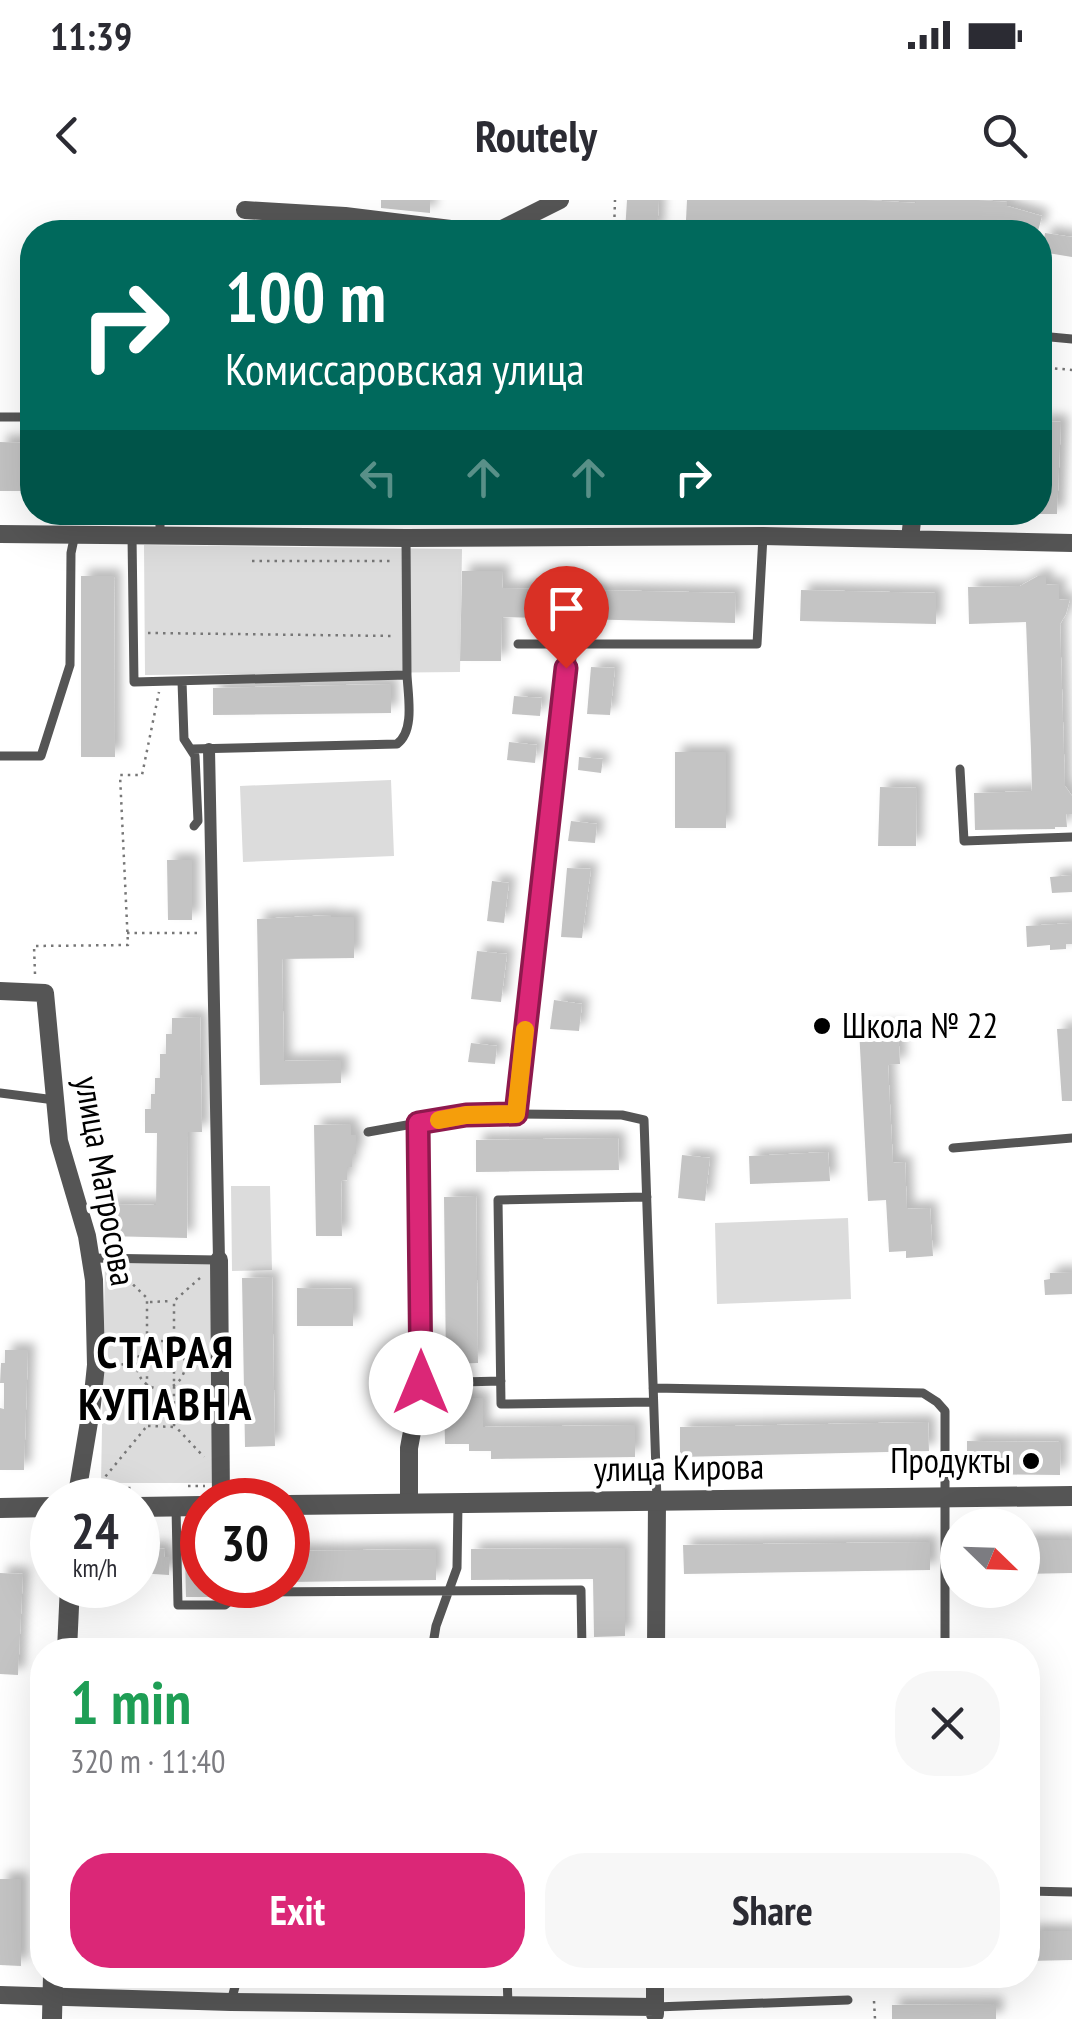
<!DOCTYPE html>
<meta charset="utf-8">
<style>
body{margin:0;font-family:"PT Sans Narrow",sans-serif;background:#f7f7f7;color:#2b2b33;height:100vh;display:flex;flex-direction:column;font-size:38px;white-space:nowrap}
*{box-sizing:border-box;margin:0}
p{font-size:32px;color:#7c7c81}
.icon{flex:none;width:55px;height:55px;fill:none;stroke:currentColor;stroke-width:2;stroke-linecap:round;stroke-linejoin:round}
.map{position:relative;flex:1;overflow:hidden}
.sheet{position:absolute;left:30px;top:1438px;width:1010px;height:350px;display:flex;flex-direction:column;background:#fff;border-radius:40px;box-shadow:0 10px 40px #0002}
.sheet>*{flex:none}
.guide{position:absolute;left:20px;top:20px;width:1032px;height:305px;border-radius:40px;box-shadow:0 10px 40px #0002;background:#00695c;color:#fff;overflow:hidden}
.needle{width:65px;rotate:113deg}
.tools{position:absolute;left:940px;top:1308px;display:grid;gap:20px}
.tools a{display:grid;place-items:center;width:100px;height:100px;border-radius:50%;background:#fff;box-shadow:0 10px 40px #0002;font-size:50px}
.speed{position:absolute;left:30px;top:1278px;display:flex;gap:20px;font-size:50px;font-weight:700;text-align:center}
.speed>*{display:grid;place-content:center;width:130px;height:130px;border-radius:50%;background:#fff;box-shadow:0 10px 40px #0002;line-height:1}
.speed small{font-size:25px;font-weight:400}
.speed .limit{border:15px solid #d22;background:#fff;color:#111}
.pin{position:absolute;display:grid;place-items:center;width:85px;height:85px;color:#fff;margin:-102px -42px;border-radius:50% 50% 50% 0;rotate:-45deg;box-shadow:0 0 10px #0007}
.pin .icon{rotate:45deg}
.me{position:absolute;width:110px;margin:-55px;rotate:0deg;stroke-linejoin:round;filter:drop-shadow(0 0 8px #0008)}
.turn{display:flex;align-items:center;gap:35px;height:210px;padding:0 40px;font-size:45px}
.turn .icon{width:130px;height:130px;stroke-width:2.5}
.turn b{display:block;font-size:70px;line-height:85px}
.lanes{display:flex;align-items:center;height:95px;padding:0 40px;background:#0003;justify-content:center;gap:50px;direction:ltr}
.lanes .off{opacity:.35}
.round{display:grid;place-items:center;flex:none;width:105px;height:105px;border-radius:40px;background:#f7f7f7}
.headline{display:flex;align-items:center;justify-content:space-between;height:170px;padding:0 40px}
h1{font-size:60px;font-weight:600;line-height:75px;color:#1e9e55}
.button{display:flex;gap:20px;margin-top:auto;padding:20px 40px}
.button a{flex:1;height:115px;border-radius:40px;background:#db2777;color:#fff;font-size:40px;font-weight:600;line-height:115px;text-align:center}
.button a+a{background:#f7f7f7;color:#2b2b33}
.status{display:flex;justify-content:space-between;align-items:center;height:70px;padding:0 50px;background:#fff;direction:ltr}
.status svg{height:28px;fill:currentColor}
header{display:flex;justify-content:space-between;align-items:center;height:130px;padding:0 40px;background:#fff;font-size:45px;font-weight:600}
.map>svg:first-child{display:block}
</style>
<div class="status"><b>11:39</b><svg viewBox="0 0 49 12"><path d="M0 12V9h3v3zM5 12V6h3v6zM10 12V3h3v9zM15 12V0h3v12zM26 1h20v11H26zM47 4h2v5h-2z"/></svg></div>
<header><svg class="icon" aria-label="back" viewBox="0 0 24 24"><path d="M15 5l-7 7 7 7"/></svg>Routely<svg class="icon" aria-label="search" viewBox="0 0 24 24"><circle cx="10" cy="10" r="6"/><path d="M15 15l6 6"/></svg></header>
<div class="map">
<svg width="1072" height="1819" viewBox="0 0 1072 1819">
<defs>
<filter id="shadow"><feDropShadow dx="7" dy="-7" stdDeviation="5" flood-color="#0004"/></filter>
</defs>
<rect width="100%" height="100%" fill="#fff"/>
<path fill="#dcdcdc" d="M144 345 462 349 460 472 145 475Z
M391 580 394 656 243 662 240 586Z
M231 986H270L272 1070 232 1071Z
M848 1018 851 1099 717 1104 715 1023Z
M105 1061 211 1064 213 1283H101Z"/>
<path fill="#c4c4c4" filter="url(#shadow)" d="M381 0H430V13L381 8Z
M627 0H659L657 32H625Z
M687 0H865L916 3V0H978L1007 2V6L1042 16 1038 31 1006 23 1005 32 910 28V32H822L686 20Z
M1045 33 1072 37V57L1042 52Z
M1040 221 1061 222 1057 314H1040Z
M0 242 32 243V291H0Z
M462 371H503L502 388 736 393 735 423 502 417 501 461H460Z
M81 376H114L115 557H81Z
M1038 376H1046V385L1059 384V400L1070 399 1066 414 1060 424 1065 586 1072 596V614H1066L1067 627H1055V629L975 630 974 593 1032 591 1031 551 1026 422 969 424 968 387 1020 386Z
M801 390 936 393V424L800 421Z
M591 467 615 468 610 515 587 514Z
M391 484V513L213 515V488Z
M514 496 542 498 540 516 512 514Z
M509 542 537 545 535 563 507 560Z
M675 552H726V628H675Z
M579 557 603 559 601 573 578 570Z
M880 587 917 588 916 646H878Z
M571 621 597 624 595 643 568 641Z
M167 660H192V720H168Z
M567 668 591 669 582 738 561 737Z
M1072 675V692L1052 693 1050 677Z
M492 681 509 683 504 723 487 721Z
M331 715V717H354V758L282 759 284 861 341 860V883L260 885 257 719Z
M1072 723V744H1066V749L1050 750V745L1027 747 1026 726Z
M477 751 507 754 501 802 471 799Z
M554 800 582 804 579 831 550 829Z
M200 817 202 932H188L187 1038 106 1036V1004L156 1005 157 933H145V909H151V894H155V878H160V854H166V834H172V818Z
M898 827 900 864 888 865 893 963 905 962 907 1009 930 1008 933 1056 906 1058V1051L889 1052 886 1000 868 1001 859 829Z
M1072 828V901H1062L1057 829Z
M471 843 497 846 495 864 468 862Z
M351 924V935H356V954H352V967H347V980L341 981 342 1036H316L314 925Z
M618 938 619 970 476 972V940Z
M828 952 830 981 750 984 749 956Z
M682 955 710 958 705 1001 678 998Z
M476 996 478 1163 446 1164 444 997Z
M1072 1072V1094L1045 1095 1044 1080 1050 1079V1073Z
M272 1077 275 1246 245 1247 242 1078Z
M297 1088 353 1089V1126H297Z
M5 1150H28L24 1270H0V1208L4 1209V1183H0L1 1163H5Z
M444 1198H483V1227L635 1225V1257L491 1259V1251H469V1244H445Z
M928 1222 929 1251 680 1257V1227Z
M967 1241 1061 1242 1060 1275 967 1274Z
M1022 1340H1072V1373L1022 1374Z
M930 1342V1370L684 1374 683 1345Z
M151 1348 165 1349 164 1357H169V1375L138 1373V1351H150Z
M625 1348V1436L594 1437 593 1379 471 1380V1349Z
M436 1349V1380L288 1382V1351Z
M185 1357 202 1358V1385H219V1397H186Z
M0 1373 23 1374 18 1475 0 1474Z
M0 1679H21V1766L0 1765Z
M1028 1731H1072V1760L1028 1761Z
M996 1804V1819H892V1805Z"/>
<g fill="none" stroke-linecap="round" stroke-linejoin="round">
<path stroke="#777" stroke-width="2.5" stroke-dasharray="2.5 5" stroke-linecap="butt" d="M614 32 615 0
M1040 167 1072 170
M252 361H391
M148 433 395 436
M127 733H197
M35 774 34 746 128 745 120 575H142L159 492
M200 1078 174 1101V1225L204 1257
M150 1102 172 1101
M137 1165a24 24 0 1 1 48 0a24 24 0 1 1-48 0Z
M114 1164 136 1165
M186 1166 203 1165
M148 1226 175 1227
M188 1286H205
M96 1288 147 1226V1098L121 1073
M98 1288H135
M874 1801 875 1819"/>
<path stroke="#555" stroke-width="9" d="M1040 136 1072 139
M0 217H32
M132 336 134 482 407 475 406 338
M160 336V312
M518 444H757L763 336
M182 481 184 539 195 556 198 621 194 626
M192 549 397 544C415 531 408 496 407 475
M0 556H41L70 465 71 353 75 334
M960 569 964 641 1072 637
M0 893 47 899
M516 914 622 915 644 920 657 1300
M368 932 418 923
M953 948 1072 938
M647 997 498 1000 501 1204 653 1202
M91 1058 218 1060
M421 1183 501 1181
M653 1188 923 1193 937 1202 945 1211V1450
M176 1306 178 1405H225L241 1392 581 1390 582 1450
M432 1450 436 1426 457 1368 458 1305
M1028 1691 1072 1692
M507 1775 508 1805
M231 1802 238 1775
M656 1807 848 1800"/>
<path stroke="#555" stroke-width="12" d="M209 549 219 1060"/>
<path stroke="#555" stroke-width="18" d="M245 10 345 16 475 32
M496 32 560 0
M0 334 406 338 763 336 1072 343
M910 339 913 312
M0 791 45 793 59 941 87 1036 94 1080 96 1165 92 1204 76 1300
M219 1060 221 1300
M409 1303V1248L421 1183 418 923 466 915 516 914 569 444
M656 1450 657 1300
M0 1795 231 1802 655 1807
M655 1814V1775"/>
<path stroke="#555" stroke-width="20" d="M288 1305 1072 1296
M138 1307 202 1306
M0 1308 52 1307
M67 1450 70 1385
M52 1819 53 1775"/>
</g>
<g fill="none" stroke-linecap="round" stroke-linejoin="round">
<defs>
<path id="route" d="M421 1183 418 923 466 915 516 914 566 468"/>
</defs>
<use href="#route" stroke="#8e194d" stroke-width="25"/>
<use href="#route" stroke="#db2777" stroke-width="18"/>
<path stroke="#f59e0b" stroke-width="18" d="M439 920 466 915 516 914 525 830"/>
</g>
<g fill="#000" stroke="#fff" stroke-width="4">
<circle cx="822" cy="826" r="10"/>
<circle cx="1031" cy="1261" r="10"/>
</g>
<g text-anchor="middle" stroke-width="8" stroke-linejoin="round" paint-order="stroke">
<g font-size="35" fill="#000" stroke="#fff" text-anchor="start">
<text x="842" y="838">Школа № 22</text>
<text x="1011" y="1273" text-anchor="end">Продукты</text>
</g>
<g font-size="35" fill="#000" stroke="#fff">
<text transform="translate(105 981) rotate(80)" y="12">улица Матросова</text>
<text transform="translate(679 1268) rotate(-1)" y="12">улица Кирова</text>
</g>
<g font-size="45" font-weight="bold" letter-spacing="2.5" fill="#000" stroke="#fff">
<text x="166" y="1168">СТАРАЯ<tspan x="166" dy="52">КУПАВНА</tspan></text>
</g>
</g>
</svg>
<div class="tools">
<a><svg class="needle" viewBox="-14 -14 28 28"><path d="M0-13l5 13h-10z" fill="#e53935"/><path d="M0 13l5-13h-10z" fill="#7c7c81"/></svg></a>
</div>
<div class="speed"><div>24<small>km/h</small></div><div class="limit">30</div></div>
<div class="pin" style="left:566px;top:468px;background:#d93025"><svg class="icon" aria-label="arrive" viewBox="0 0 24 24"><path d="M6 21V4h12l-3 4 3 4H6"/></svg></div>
<svg class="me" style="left:421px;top:1183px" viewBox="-20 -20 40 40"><circle r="19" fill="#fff"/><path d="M0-13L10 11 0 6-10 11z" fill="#db2777"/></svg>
<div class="guide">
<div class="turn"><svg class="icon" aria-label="right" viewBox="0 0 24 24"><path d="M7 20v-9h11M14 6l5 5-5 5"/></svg><div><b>100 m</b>Комиссаровская улица</div></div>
<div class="lanes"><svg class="icon off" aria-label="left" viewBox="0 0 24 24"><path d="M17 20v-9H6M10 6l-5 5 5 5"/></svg><svg class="icon off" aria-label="ahead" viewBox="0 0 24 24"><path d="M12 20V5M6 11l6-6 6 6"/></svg><svg class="icon off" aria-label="ahead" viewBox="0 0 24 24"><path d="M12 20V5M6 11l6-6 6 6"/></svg><svg class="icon" aria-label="right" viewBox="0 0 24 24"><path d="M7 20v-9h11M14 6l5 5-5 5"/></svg></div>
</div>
<section class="sheet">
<div class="headline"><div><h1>1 min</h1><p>320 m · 11:40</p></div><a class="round"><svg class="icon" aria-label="close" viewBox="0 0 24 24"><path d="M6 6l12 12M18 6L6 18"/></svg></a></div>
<div class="button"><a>Exit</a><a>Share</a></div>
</section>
</div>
